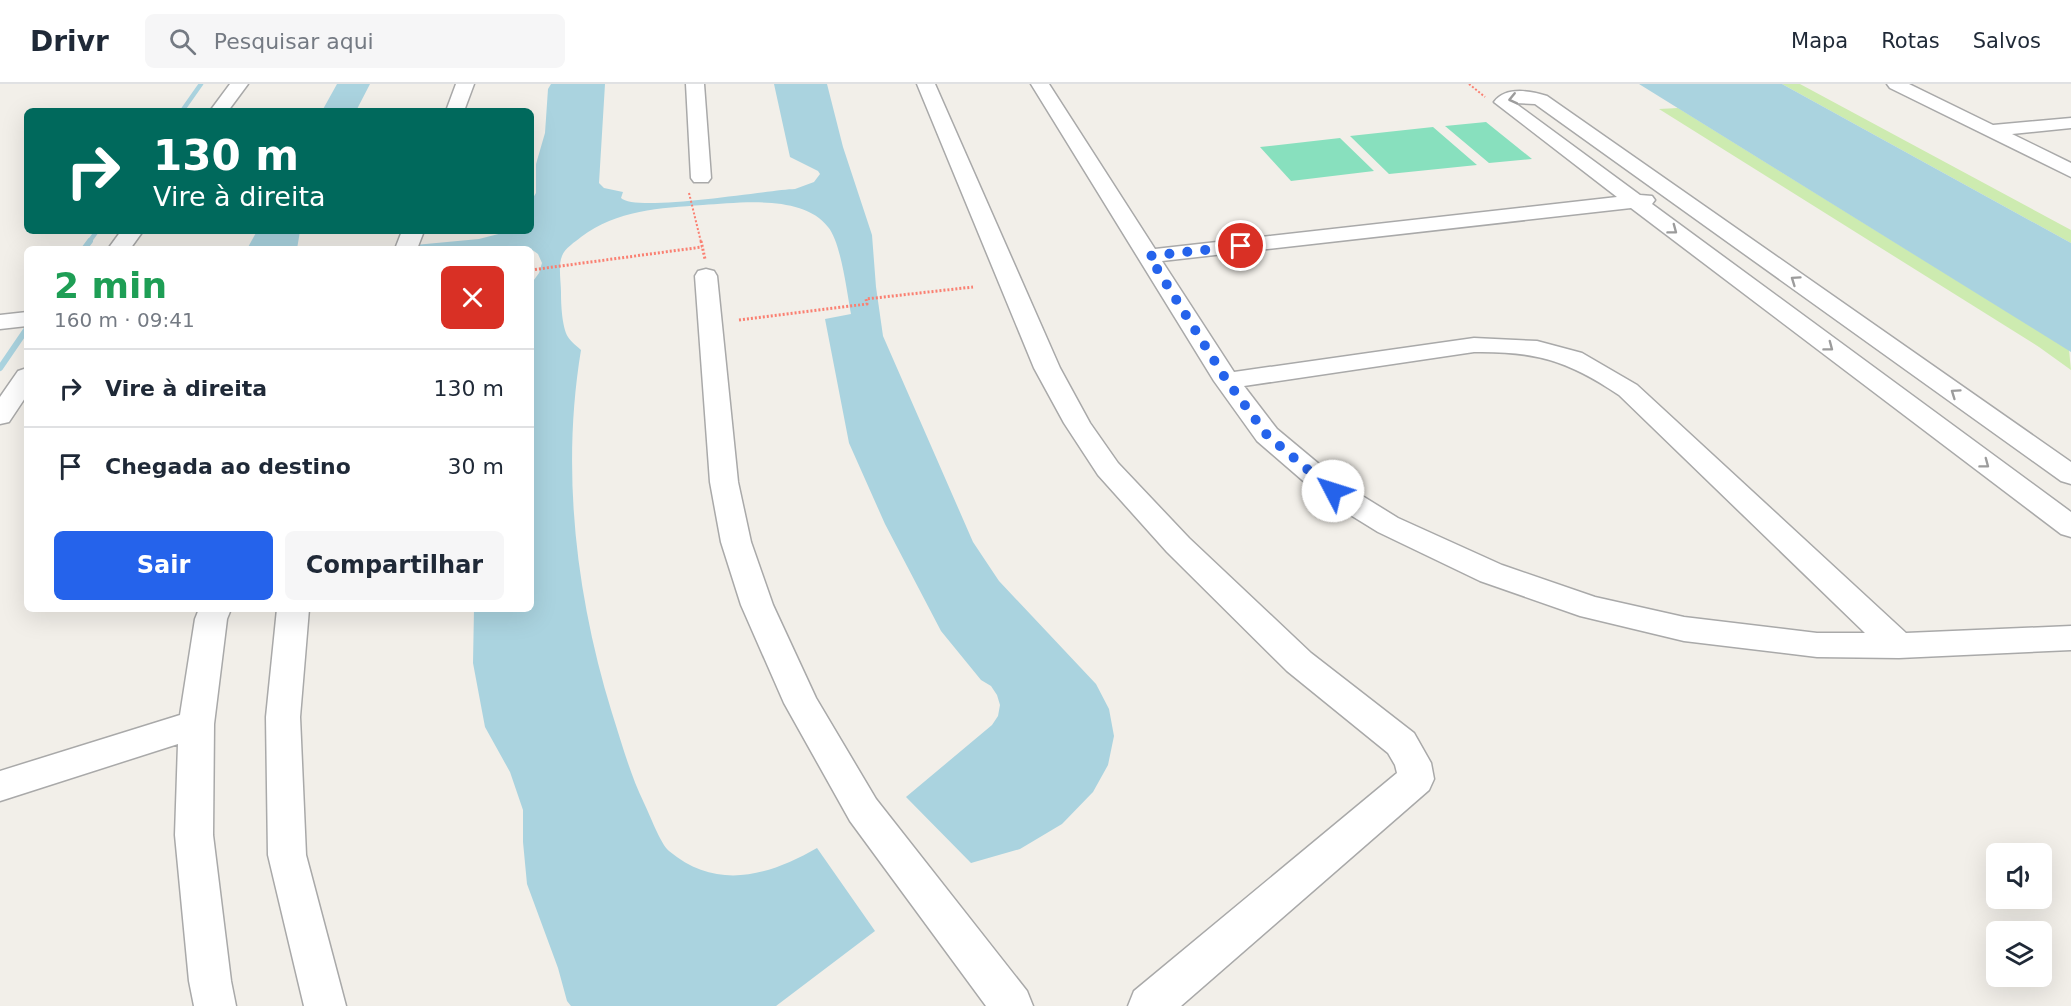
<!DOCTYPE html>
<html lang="pt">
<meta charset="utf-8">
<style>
body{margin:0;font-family:"DejaVu Sans",sans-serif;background:#f6f6f7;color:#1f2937;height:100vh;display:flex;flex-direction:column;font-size:22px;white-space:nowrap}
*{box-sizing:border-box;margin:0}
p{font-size:20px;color:#747a83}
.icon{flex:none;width:33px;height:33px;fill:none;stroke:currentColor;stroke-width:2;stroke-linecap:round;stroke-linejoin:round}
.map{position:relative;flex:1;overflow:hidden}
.drawer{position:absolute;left:24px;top:162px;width:510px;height:366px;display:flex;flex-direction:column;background:#fff;border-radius:9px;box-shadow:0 6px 24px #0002}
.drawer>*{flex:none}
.guide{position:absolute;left:24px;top:24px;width:510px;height:126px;border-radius:9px;box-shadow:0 6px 24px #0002;background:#00695c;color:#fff;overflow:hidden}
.controls{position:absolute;left:1986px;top:759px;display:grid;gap:12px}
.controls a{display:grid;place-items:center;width:66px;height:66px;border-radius:9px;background:#fff;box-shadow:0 6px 24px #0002;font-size:30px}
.pin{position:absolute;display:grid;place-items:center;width:51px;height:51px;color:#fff;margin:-26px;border:3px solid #fff;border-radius:50%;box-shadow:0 2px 6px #0007}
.me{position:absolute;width:66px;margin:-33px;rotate:310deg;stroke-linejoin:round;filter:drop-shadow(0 0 4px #0008)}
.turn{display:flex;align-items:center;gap:21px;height:126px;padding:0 30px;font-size:27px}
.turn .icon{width:78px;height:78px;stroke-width:2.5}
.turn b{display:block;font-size:42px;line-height:51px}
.round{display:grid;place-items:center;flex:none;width:63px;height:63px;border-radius:9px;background:#f6f6f7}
.head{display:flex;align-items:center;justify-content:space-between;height:102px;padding:0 30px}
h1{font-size:36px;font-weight:700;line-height:45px;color:#1e9e55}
.action{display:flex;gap:12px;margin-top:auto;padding:12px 30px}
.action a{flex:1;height:69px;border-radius:9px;background:#2563eb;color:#fff;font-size:24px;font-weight:700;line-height:69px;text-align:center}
.action a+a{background:#f6f6f7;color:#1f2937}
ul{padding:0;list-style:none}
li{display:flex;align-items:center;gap:18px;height:78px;padding:0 30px;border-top:2px solid #e0e1e3}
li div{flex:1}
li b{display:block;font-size:22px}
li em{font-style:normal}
header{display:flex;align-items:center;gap:36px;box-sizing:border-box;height:84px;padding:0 30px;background:#fff;border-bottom:2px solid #e0e1e3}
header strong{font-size:28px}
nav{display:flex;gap:33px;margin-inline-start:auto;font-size:21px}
.search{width:420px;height:54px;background:#f6f6f7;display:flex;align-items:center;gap:15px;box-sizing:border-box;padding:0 21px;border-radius:9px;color:#747a83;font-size:22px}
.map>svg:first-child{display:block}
</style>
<header>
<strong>Drivr</strong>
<div class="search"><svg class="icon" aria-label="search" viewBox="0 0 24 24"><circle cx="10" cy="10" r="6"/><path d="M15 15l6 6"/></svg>Pesquisar aqui</div>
<nav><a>Mapa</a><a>Rotas</a><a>Salvos</a></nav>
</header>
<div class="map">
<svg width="2071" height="922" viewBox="0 0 2071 922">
<rect width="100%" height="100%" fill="#f2efe9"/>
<path fill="#cdebb0" d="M1782 0H1800L2071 146V159Z
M1678 24 2069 266 2071 286 2039 263 1659 25Z"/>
<path fill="#88e0be" d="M1486 38 1532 75 1489 79 1445 42Z
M1433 43 1477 81 1389 90 1350 52Z
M1340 54 1374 87 1291 97 1260 63Z"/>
<path fill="#aad3df" d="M337 0H370L356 27H322Z
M551 0H605L599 99 604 104 623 108 621 114C636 129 766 106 795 105L814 98 820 90 818 87 790 73 774 0H827L843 63 872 151 876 203 883 252 973 458 999 497 1096 600 1109 625 1114 652 1108 681 1093 708 1062 740 1020 765 971 779 906 713 992 641 998 632 1000 621 997 611 991 602 981 596 941 547 885 440 849 359 825 235 851 230C847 209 841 158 828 143 803 110 739 119 703 121 660 124 617 126 581 153 575 158 565 164 562 172 558 181 561 198 561 208 561 220 562 243 568 253 571 258 577 262 581 266 561 387 576 512 612 629 622 660 630 690 644 719 650 731 660 759 669 767 717 807 768 792 817 764L875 847 776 922H571L567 917 558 884 527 800 523 758V726L510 688 485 643 473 579 474 525H531V200L539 189 542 179 538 170 531 165 515 163 494 165H372L479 155 510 147H531V117L536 109V80L545 49 548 5Z
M1639 0H1782L2071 159V268Z
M257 147H300L297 165H247Z"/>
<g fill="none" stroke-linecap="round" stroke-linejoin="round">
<path stroke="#aad3df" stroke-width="4.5" d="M182 27 201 0
M89 158 97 147"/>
<path stroke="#aad3df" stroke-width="6" d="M84 165 90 157
M0 284 26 246"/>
<defs>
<path id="minor" d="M230 0H248L228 27H210Z
M456 0H474L464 27H446Z
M686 0H704L711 94 708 98H694L691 94Z
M917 0H935L1060 284 1090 339 1118 379 1189 454 1311 569 1414 649 1431 679 1434 695 1429 706 1181 922H1128L1134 907 1397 689 1395 681 1388 669 1287 587 1167 468 1098 391 1064 339 1034 284Z
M1031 0H1049L1155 165 1617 113 1494 18C1506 2 1531 7 1547 12L2071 378V400L2061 397 1535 20 1515 19 1640 111 1652 112 1655 116 1652 120 2071 428V453L2061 450 1631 124 1162 177 1234 288 1474 254 1537 257 1582 269 1637 301 1906 549 2071 542V566L1899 574 1817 573 1684 557 1580 532 1480 497 1378 448 1323 414 1257 357 1214 297ZM1474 268C1536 267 1568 277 1619 311L1865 549H1817L1684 533 1595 513 1502 481 1398 434 1343 400 1277 345 1244 302Z
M1887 0H1909L1993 41 2071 34V44L2012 50 2071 79V93L1890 4Z
M121 147H143L130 165H108Z
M402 147H424L417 165H395Z
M706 185 714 187 717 192 738 398 751 458 773 521 816 614 876 715 1027 907 1033 922H986L850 737 784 619 741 521 721 458 710 398 695 192 698 187Z
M27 228V242L0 245V231Z
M27 284V311L9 338 0 340V313L18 287Z
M199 525H231L227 535 214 640 213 751 231 897 236 922H194L189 897 175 751 178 660 0 717V687L180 631 195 535Z
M277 525H309L300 633 306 771 346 922H304L268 771 266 633Z"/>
</defs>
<use href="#minor" stroke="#a9a9a9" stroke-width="3"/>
<path stroke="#fa8072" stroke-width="2" stroke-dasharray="2 2" stroke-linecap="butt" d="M1469 0 1485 13
M689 109 701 158"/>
<path stroke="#fa8072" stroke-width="3" stroke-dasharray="2 2" stroke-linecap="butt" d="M701 157 705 175
M531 186 702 163
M739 236 867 220 866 215 973 203"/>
<use href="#minor" fill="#fff" fill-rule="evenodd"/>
</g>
<defs><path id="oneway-chevron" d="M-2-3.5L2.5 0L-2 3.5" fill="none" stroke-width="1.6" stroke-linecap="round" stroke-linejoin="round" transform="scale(1.5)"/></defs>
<g stroke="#9c9c9c">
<use href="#oneway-chevron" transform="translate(1513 15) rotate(167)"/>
<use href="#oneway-chevron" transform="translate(1673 146) rotate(37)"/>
<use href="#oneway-chevron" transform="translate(1795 196) rotate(-145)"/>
<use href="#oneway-chevron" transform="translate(1829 263) rotate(37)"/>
<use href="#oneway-chevron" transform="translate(1955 309) rotate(-145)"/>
<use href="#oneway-chevron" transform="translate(1985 380) rotate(37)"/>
</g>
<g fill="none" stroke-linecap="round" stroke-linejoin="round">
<path stroke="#2563eb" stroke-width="10" stroke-dasharray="0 18" d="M1241 162 1149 172 1227 297 1267 351 1333 407"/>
</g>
</svg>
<div class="controls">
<a><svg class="icon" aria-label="sound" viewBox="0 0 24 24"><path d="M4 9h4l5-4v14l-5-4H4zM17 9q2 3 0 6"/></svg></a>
<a><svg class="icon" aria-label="layers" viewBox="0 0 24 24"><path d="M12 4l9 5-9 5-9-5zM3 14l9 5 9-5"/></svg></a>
</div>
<div class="pin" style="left:1241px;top:162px;background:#d93025"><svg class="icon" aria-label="arrive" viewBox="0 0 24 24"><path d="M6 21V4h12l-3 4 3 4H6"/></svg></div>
<svg class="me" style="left:1333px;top:407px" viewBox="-20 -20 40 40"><circle r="19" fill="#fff"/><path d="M0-13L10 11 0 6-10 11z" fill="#2563eb"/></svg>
<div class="guide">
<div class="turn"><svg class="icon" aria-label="right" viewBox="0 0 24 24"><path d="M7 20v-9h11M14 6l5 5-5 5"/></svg><div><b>130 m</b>Vire à direita</div></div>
</div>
<section class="drawer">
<div class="head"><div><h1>2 min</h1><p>160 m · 09:41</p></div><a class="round" style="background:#d93025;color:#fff"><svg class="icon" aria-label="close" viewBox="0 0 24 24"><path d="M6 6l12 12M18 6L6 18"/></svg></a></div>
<ul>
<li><svg class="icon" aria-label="right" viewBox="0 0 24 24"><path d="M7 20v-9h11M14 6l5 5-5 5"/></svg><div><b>Vire à direita</b></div><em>130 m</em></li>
<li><svg class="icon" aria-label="arrive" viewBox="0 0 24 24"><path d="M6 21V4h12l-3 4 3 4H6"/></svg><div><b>Chegada ao destino</b></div><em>30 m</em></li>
</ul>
<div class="action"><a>Sair</a><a>Compartilhar</a></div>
</section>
</div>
